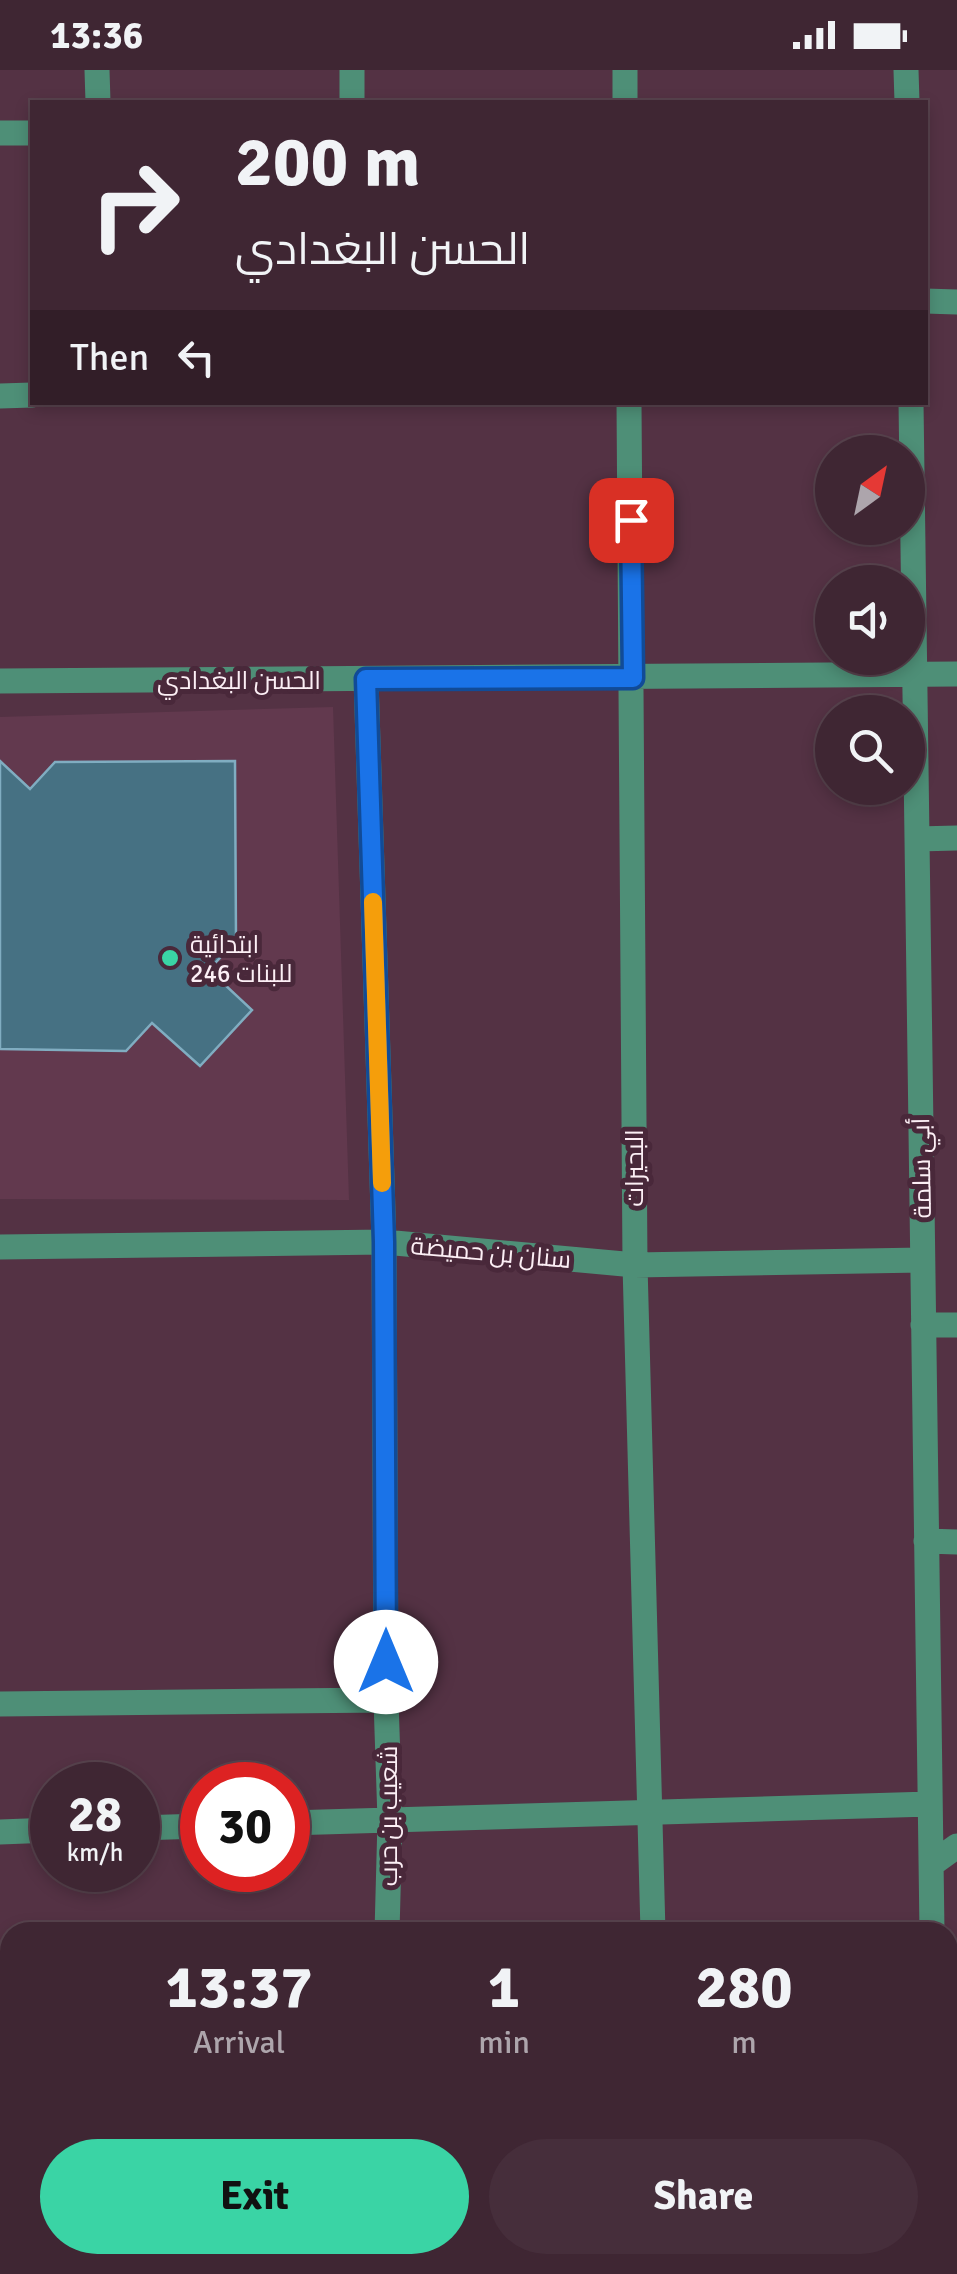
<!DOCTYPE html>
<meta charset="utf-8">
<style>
body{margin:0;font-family:Signika,Cairo,sans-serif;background:#462e3b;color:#f1f3f6;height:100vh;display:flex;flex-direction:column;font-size:38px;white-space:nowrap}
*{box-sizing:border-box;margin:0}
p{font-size:32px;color:#ada5ac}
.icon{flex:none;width:55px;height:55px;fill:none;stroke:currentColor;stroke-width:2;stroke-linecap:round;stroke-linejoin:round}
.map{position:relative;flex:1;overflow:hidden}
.side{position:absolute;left:0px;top:1852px;width:958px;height:352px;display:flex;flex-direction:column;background:#3f2633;border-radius:30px 30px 0 0;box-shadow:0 5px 15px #0003,0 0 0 2px #58434e}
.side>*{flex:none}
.top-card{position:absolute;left:30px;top:30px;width:898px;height:305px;border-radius:0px;box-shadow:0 5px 15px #0003,0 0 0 2px #58434e;background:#3f2633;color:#f1f3f6;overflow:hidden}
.needle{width:65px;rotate:33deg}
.fabs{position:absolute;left:815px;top:365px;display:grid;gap:20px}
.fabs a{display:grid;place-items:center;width:110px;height:110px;border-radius:50%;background:#3f2633;box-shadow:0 5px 15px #0003,0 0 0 2px #58434e;font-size:50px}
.speed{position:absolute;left:30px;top:1692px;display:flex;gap:20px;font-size:50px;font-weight:700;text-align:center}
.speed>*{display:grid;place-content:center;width:130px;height:130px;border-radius:50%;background:#3f2633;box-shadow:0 5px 15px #0003,0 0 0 2px #58434e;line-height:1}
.speed small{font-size:25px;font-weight:400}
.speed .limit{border:15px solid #d22;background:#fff;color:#111}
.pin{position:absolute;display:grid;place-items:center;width:85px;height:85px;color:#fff;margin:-42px;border-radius:20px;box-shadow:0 5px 15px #0006}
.me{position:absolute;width:110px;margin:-55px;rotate:0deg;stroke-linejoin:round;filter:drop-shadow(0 0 8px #0008)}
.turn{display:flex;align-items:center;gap:35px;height:210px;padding:0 40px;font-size:45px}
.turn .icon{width:130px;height:130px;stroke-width:2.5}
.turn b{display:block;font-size:70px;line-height:85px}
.then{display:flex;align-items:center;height:95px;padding:0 40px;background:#0003;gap:20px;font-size:38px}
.eta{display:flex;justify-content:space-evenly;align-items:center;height:170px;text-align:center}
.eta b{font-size:60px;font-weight:700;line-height:70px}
.button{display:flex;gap:20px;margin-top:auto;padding:20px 40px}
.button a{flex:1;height:115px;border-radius:60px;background:#3ad4a5;color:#111;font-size:40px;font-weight:700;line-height:115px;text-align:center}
.button a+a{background:#462e3b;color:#f1f3f6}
.status{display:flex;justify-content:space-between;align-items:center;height:70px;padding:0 50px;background:#3f2633;direction:ltr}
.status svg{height:28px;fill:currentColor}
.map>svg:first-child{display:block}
</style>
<div class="status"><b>13:36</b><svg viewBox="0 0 49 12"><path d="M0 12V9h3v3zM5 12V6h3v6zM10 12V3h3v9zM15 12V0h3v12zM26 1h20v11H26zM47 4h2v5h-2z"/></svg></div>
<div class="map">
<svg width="957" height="2204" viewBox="0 0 957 2204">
<rect width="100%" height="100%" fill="#543244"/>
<path fill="#62394e" d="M333 637 349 1130 0 1129V647Z"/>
<path fill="#467183" stroke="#80adc1" stroke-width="2.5" d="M0 691 30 719 55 692 235 691 236 870 209 900 252 940 200 996 152 953 126 981 0 979Z"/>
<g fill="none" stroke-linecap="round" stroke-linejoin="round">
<path stroke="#4e8f77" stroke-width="25" d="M97 0 98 32
M625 0V32
M906 0 907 32
M352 32V0
M0 63H32
M925 231 957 232
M0 326 32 325
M629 332 635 1195 653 1862
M911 332 932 1862
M366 609 384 1172 386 1630 390 1750 387 1862
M0 611 957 604
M917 769 957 768
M0 1177 384 1172 635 1195 922 1190
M923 1255H957
M926 1471 957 1472
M0 1634 386 1630
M288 1753 930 1734
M138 1758 202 1756
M0 1762 52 1760
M932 1794 957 1776
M0 2062H10
M667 2195 668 2204
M936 2195V2204
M376 2204V2195"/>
</g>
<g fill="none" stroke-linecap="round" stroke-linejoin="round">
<defs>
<path id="route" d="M386 1592 384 1172 366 609 633 608 631 450"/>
</defs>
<use href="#route" stroke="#114b97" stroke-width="25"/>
<use href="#route" stroke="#1a73e8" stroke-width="18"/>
<path stroke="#f59e0b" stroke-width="18" d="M373 832 382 1113"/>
</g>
<circle fill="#3ad4a5" stroke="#49283a" stroke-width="4" cx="170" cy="888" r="10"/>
<g text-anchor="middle" stroke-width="10" stroke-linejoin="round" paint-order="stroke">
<g font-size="25" fill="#fceff5" stroke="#49283a">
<text x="239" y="619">الحسن البغدادي</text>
<text transform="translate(634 1098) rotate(-90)" y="9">البحيرات</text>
<text transform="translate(921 1098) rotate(-91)" y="9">أبي سلمة</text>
<text transform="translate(491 1182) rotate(5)" y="9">سنان بن حميضة</text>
<text transform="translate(388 1746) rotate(-90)" y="9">شعيب بن حرب</text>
</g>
<g font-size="25" fill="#fceff5" stroke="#49283a" text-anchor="start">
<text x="190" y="883">ابتدائية<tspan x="190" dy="29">246 للبنات</tspan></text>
</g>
</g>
</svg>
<div class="fabs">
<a><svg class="needle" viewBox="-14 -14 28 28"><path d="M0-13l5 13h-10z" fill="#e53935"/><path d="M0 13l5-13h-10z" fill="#ada5ac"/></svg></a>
<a><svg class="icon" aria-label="sound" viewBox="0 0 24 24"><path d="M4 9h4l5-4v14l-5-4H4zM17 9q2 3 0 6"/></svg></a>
<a><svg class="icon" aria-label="search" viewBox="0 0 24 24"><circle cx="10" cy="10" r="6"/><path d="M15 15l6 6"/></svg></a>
</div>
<div class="speed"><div>28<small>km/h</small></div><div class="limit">30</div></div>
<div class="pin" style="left:631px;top:450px;background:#d93025"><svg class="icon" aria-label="arrive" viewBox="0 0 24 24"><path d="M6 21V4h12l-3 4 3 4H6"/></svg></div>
<svg class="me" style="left:386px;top:1592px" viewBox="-20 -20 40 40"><circle r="19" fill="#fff"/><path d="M0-13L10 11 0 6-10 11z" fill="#1a73e8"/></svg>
<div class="top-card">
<div class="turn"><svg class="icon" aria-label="right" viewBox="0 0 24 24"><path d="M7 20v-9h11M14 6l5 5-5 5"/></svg><div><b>200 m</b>الحسن البغدادي</div></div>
<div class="then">Then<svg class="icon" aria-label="left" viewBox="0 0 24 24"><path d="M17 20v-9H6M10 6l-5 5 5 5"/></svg></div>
</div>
<section class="side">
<div class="eta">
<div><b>13:37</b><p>Arrival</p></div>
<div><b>1</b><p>min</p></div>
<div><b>280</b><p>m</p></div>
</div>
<div class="button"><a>Exit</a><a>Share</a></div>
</section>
</div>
